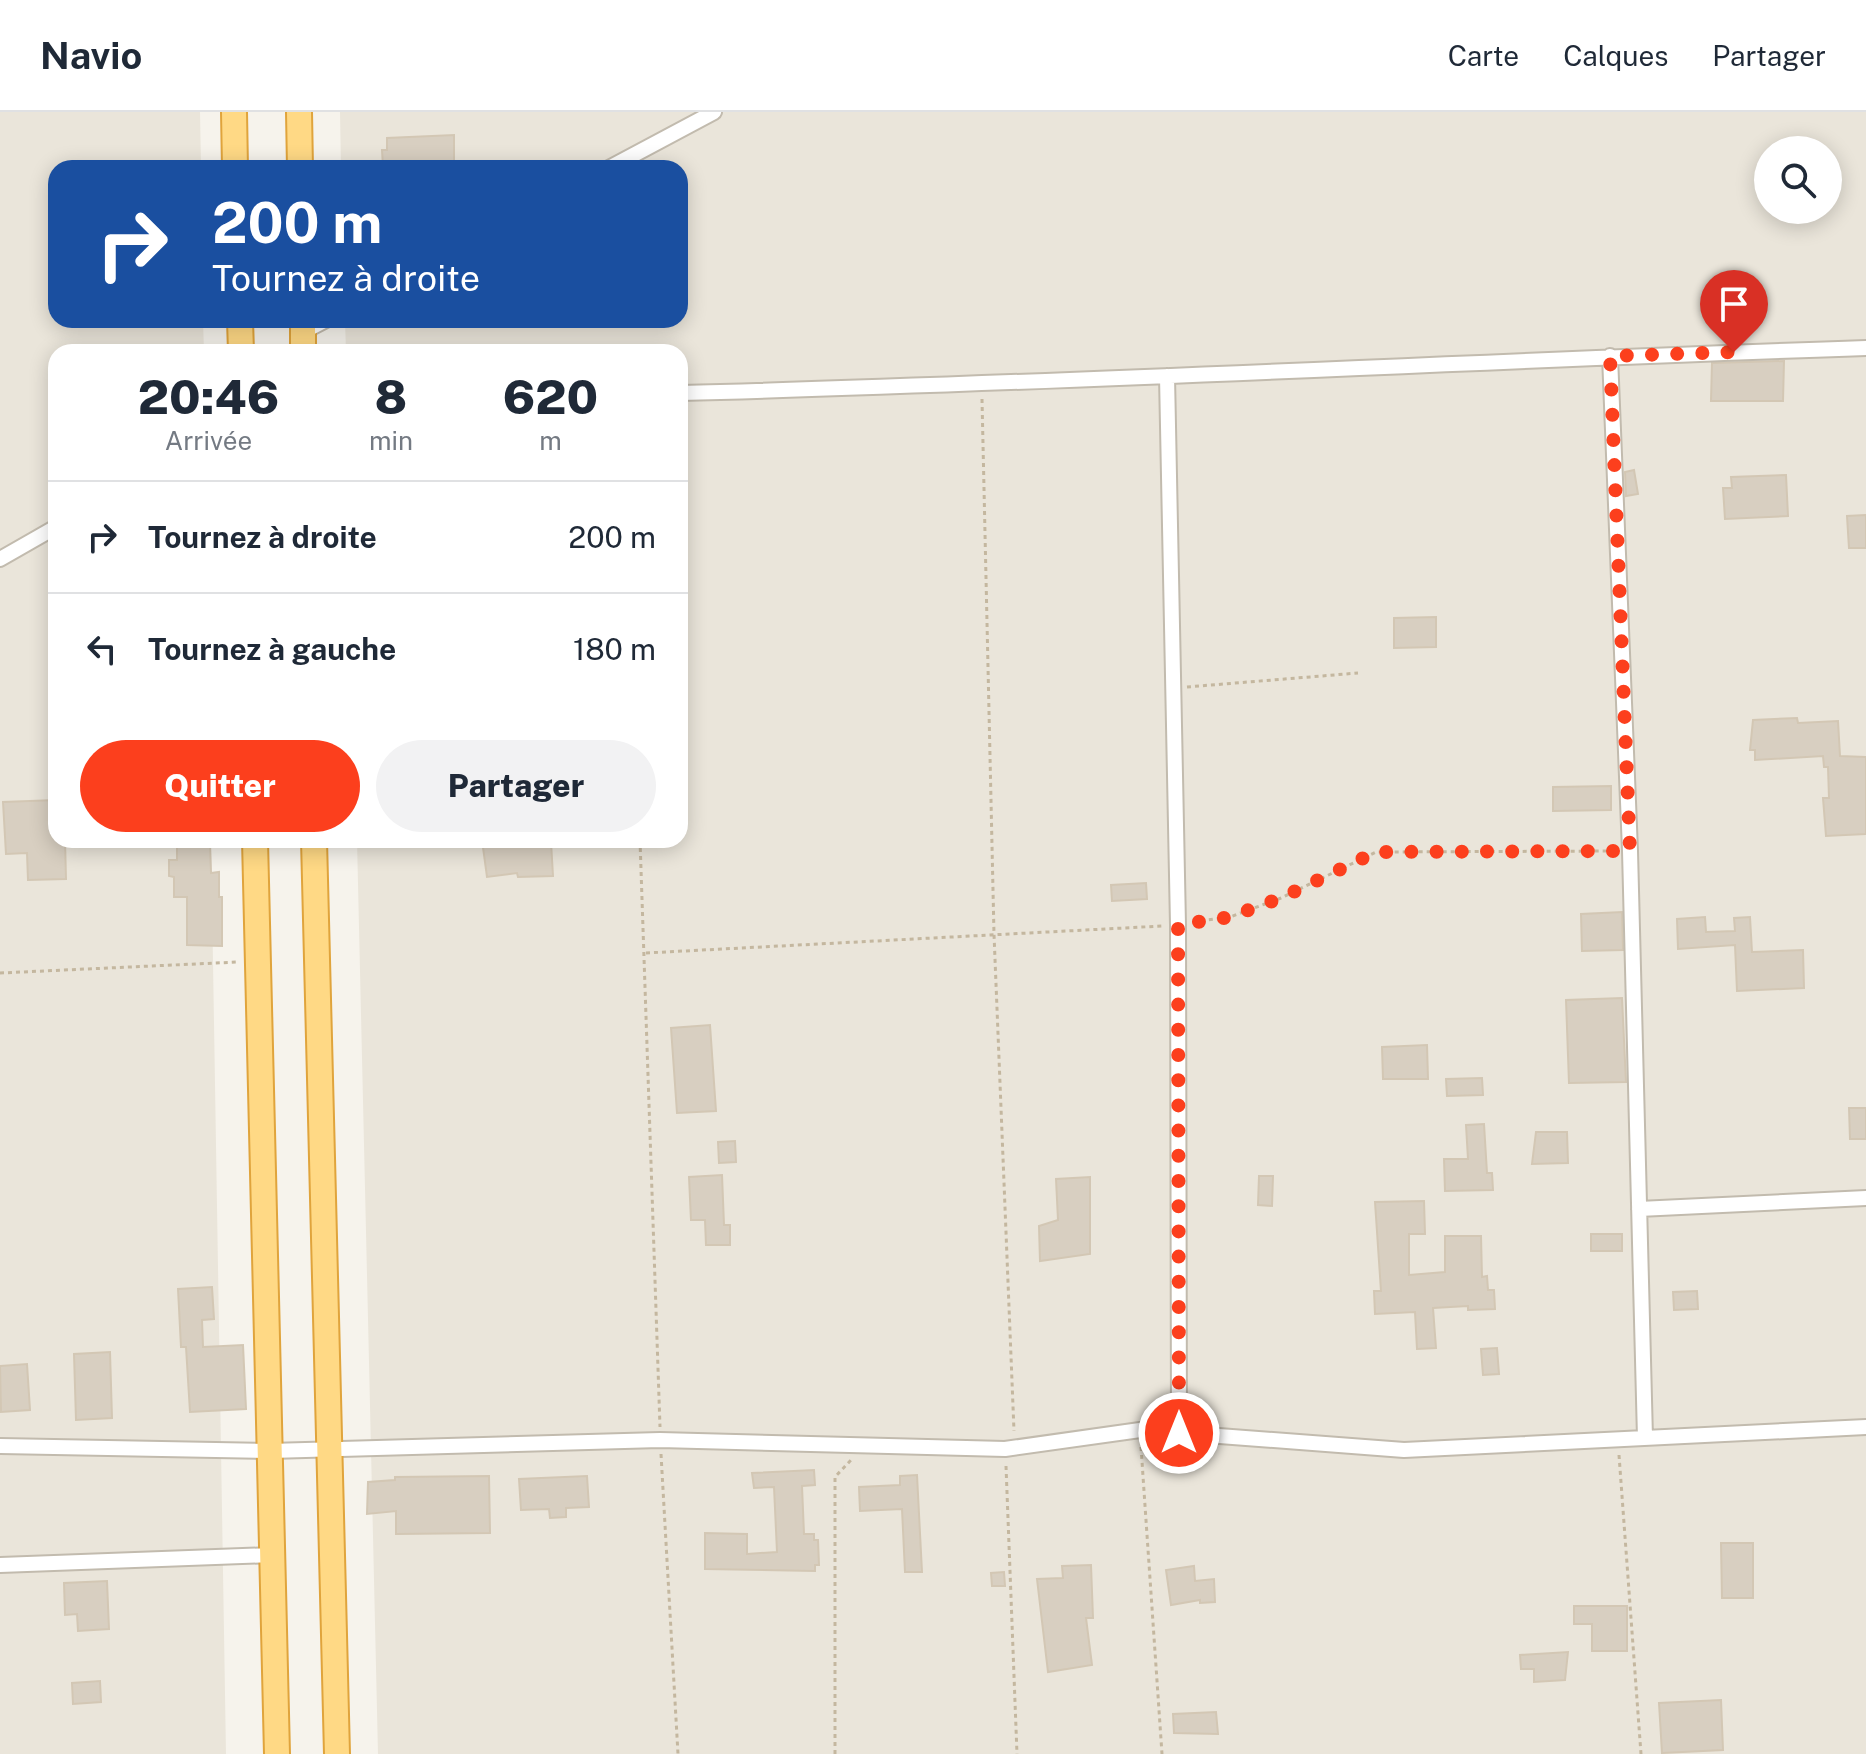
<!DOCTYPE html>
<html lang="fr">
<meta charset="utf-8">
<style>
body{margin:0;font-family:"Public Sans",sans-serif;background:#f2f2f3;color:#1f2937;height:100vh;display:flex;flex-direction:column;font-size:30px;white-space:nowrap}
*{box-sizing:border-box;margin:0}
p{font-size:26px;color:#747a83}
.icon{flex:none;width:44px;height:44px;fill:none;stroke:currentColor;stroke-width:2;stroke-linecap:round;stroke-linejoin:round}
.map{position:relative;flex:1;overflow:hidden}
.side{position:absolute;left:48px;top:232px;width:640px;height:504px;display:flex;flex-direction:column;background:#fff;border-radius:24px;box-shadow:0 4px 20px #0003}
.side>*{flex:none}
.top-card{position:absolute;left:48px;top:48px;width:640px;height:168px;border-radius:24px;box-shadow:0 4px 20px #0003;background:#1a4fa0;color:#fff;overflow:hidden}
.controls{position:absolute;left:1754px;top:24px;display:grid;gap:16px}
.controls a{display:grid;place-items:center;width:88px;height:88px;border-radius:50%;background:#fff;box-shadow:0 4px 20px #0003;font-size:40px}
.pin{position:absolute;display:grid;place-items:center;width:68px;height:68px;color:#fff;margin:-82px -34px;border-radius:50% 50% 50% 0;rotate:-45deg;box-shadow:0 0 8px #0007}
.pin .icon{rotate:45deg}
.me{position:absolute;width:88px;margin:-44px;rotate:0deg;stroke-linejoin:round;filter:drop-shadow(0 0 6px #0008)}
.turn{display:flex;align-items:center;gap:28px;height:168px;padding:0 32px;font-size:36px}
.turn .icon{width:104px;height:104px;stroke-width:2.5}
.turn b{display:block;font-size:56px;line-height:68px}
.eta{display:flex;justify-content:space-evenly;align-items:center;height:136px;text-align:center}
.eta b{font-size:48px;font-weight:800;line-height:56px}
.primary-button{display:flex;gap:16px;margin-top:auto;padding:16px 32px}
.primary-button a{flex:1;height:92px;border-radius:48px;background:#fc3f1d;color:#fff;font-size:32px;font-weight:800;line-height:92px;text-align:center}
.primary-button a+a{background:#f2f2f3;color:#1f2937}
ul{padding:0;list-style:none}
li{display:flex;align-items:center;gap:24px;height:112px;padding:0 32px;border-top:2px solid #e0e1e3}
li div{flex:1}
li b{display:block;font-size:30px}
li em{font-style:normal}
header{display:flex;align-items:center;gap:48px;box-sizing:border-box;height:112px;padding:0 40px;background:#fff;border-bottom:2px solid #e0e1e3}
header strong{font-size:38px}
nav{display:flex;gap:44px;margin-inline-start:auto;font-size:28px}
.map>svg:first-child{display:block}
</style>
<header>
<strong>Navio</strong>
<nav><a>Carte</a><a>Calques</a><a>Partager</a></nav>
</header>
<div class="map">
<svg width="1866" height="1642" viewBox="0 0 1866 1642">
<rect width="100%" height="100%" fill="#f6f3ec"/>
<path fill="#eae5da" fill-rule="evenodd" d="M0 0H200L201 56H56V208H203L204 240H56V728H211L226 1642H0Z
M340 0H1866V1642H378L357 728H680V240H346L345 208H680V56H341ZM1768 38H1828V98H1768Z"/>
<path fill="#d8cfc1" stroke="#d3c7b4" stroke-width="2" d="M454 23V50H434V56L383 54 382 38H387V26Z
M1784 249 1783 289H1711L1712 251Z
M1634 358 1638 382 1626 384 1625 360Z
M1786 363 1788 404 1725 407 1723 376H1732L1731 365Z
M1866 403V436H1849L1847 404Z
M1436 505V535L1394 536V506Z
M1797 606 1798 611 1838 609 1840 644 1866 645V722L1826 724 1823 686H1829L1828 655H1824L1823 644 1755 648V638H1750L1753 608Z
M1611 674V698L1553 699V675Z
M56 688V728H65L66 767 28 768 27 741 6 742 3 690Z
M482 728 551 730 553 764 518 765 517 761 487 765Z
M177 732H210L211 761 219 760V785H222V834L187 833V785H174V765L169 764V748H177Z
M1146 771 1147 787 1112 789 1111 773Z
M1622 800 1623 838 1582 839 1581 802Z
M1705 805 1706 820 1735 819 1734 806 1750 805 1752 840 1803 838 1804 876 1737 879 1735 833 1678 837 1677 807Z
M1622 886 1626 970 1569 971 1566 888Z
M710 913 716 999 677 1001 671 916Z
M1427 933 1428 967H1383L1382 935Z
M1482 966 1483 983 1447 984 1446 967Z
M1849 996H1866V1027H1850Z
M1484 1012 1487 1061H1492L1493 1078 1445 1079 1444 1047H1468L1466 1013Z
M1536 1020H1567L1568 1051 1532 1052Z
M735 1029 736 1050 719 1051 718 1030Z
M722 1063 724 1113H730V1133H706L705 1108H691L689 1065Z
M1259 1064H1273L1272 1094 1258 1093Z
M1090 1065V1142L1040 1149 1039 1114 1058 1108 1056 1067Z
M1424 1089 1425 1122H1409V1163L1445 1160V1124H1481L1482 1165 1487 1164 1488 1178H1494L1495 1197 1468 1198V1194L1433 1196 1436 1236 1417 1237 1415 1200 1375 1202 1374 1179H1381L1375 1090Z
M1591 1122H1622V1139H1591Z
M212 1175 214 1207 202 1208 203 1235 243 1233 246 1297 190 1300 186 1235H181L178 1177Z
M1697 1179 1698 1197 1674 1198 1673 1180Z
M1497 1236 1499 1262 1483 1263 1481 1237Z
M110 1240 112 1306 76 1308 74 1242Z
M27 1252 30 1298 1 1300 0 1254Z
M814 1358 815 1373 802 1374 804 1422H814V1428H818L819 1453H815V1459L705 1457V1421L747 1422V1442L777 1440 774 1375 754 1376 752 1361Z
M917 1363 922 1460H905L902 1397 860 1399 859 1375 900 1373V1364Z
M489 1364 490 1421 396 1422V1399L367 1402 368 1370 395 1368V1365Z
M587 1364 589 1395 566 1396V1405L550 1406 549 1397 521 1398 519 1367Z
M1721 1431H1753V1486H1722Z
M1091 1453 1093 1506H1086L1092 1553 1048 1560 1037 1467 1063 1466 1062 1454Z
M1194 1454 1195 1469 1214 1467 1215 1490 1200 1491V1488L1171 1493 1166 1458Z
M1004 1460 1005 1474H992L991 1461Z
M107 1469 109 1517 78 1519 77 1502 65 1503 64 1471Z
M1574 1494H1627V1539H1592V1512H1574Z
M1568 1540 1565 1568 1534 1570V1557H1521L1520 1543Z
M100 1569 101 1590 73 1592 72 1571Z
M1721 1588 1723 1638 1662 1641 1659 1591Z
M1216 1600 1218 1622 1174 1621 1173 1602Z"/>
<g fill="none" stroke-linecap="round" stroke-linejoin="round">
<defs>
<path id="minor" d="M609 56 714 0
M303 220 326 208
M1610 244 1630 739 1645 1326
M1167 264 1178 813 1179 1321
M680 281C1076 271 1471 249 1866 236
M0 447 56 415
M1639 1097 1866 1086
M0 1334 270 1339 660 1328 1005 1337 1140 1318 1404 1338 1866 1315
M0 1453 272 1443"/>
<path id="trunk" d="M234 0 235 56
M299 0 300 56
M240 208 241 240
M303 208V240
M255 728 277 1642
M314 728 337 1642"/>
</defs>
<use href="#minor" stroke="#c2bbae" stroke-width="18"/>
<use href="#trunk" stroke="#e0a43c" stroke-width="28"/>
<path stroke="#c4b79f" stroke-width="3" stroke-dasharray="4 4" stroke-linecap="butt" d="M982 287 994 822 1014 1319
M1187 575 1358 561
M640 728 660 1315
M1193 810 1230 805 1281 786 1376 740 1615 739
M646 841 1162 814
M0 861 238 850
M1141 1335 1162 1642
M661 1342 678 1642
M1619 1343 1641 1642
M1006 1354 1017 1642
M835 1642V1365L851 1348"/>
<use href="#minor" stroke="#fff" stroke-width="14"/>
<use href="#trunk" stroke="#ffd985" stroke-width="24"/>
</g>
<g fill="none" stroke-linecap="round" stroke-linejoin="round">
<path stroke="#fc3f1d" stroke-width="14" stroke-dasharray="0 25.2" d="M1179 1321 1178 813 1230 805 1281 786 1376 740 1630 739 1610 244 1734 240"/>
</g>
</svg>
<div class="controls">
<a><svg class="icon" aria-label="search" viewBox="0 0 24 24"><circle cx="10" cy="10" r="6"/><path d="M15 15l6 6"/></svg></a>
</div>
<div class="pin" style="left:1734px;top:240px;background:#d93025"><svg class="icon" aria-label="arrive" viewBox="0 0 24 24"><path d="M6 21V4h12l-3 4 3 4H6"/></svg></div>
<svg class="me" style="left:1179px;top:1321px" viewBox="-20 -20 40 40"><circle r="17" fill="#fc3f1d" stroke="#fff" stroke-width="3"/><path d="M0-11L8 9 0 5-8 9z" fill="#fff"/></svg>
<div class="top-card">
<div class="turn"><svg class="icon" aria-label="right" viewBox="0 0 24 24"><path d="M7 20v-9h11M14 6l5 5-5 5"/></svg><div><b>200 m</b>Tournez à droite</div></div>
</div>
<section class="side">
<div class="eta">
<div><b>20:46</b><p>Arrivée</p></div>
<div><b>8</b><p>min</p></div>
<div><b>620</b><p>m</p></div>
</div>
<ul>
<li><svg class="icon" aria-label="right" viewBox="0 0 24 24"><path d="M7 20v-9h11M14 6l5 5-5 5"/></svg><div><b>Tournez à droite</b></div><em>200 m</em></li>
<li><svg class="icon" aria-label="left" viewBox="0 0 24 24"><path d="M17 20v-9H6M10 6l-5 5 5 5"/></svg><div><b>Tournez à gauche</b></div><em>180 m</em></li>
</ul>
<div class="primary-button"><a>Quitter</a><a>Partager</a></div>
</section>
</div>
